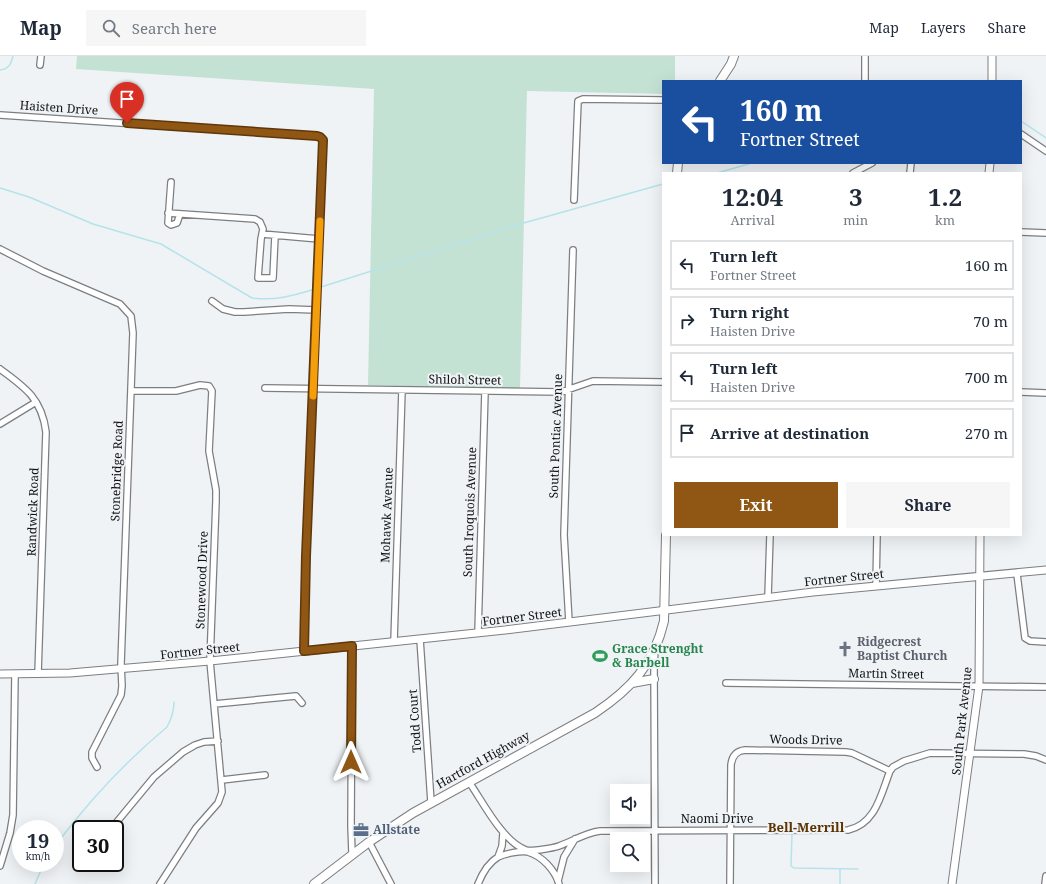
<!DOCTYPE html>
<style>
body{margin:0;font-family:"Noto Serif",serif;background:#f6f6f7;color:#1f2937;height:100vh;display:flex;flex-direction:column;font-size:15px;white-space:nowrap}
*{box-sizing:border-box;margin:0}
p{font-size:13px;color:#747a83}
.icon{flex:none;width:22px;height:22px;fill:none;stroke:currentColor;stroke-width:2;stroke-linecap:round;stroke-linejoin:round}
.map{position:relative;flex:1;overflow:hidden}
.sheet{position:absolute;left:662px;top:116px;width:360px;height:364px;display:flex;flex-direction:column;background:#fff;border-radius:0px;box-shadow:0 4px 16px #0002}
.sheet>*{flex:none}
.top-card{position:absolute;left:662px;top:24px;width:360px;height:84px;border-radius:0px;box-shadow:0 4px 16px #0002;background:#1a4fa0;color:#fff;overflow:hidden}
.controls{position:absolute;left:610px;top:728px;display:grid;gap:8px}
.controls a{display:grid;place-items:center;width:40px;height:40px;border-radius:0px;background:#fff;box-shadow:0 4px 16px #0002;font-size:20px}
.speed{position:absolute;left:12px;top:764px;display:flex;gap:8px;font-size:20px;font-weight:700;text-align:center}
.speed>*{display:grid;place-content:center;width:52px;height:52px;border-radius:50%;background:#fff;box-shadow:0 4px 16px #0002;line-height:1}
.speed small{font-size:10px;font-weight:400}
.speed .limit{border:2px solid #111;border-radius:6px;background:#fff;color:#111}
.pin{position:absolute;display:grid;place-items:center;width:34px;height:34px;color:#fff;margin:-41px -17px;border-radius:50% 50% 50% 0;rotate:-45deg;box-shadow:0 0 4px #0007}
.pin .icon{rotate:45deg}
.me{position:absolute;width:44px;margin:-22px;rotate:0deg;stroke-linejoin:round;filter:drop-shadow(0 0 3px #0008)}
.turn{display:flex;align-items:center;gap:14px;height:84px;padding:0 12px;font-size:18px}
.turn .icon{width:52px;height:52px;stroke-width:2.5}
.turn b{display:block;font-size:28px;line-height:34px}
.eta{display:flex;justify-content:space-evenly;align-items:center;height:68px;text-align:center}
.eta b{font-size:24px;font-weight:700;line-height:28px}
.cta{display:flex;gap:8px;margin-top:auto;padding:8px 12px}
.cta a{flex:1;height:46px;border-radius:0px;background:#905613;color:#fff;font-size:16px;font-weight:700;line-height:46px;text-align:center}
.cta a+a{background:#f6f6f7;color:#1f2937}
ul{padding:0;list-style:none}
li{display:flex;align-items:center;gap:12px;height:50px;margin:0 8px 6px;padding:0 4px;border:2px solid #e0e1e3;border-radius:0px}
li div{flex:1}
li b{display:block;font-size:15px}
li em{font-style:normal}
header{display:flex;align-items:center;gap:24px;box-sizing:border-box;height:56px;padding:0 20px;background:#fff;border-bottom:1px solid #e0e1e3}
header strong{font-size:19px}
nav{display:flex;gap:22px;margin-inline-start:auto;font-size:14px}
.search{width:280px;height:36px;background:#f6f6f7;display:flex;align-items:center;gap:10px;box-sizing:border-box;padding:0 14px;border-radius:0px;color:#747a83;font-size:15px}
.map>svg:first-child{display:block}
</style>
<header>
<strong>Map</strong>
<div class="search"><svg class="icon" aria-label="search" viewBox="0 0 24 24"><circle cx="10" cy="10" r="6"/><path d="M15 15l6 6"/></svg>Search here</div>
<nav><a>Map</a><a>Layers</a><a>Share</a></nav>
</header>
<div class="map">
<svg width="1046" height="828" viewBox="0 0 1046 828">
<rect width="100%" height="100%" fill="#eff3f6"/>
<path fill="#c4e2d3" d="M77 0H675V25H663V38L527 35 520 333 368 329 374 33 76 13Z"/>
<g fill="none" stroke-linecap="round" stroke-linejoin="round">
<path stroke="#b5e3ea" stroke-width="1.5" d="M0 14C9 13 11 8 13 0
M1021 65 1046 82
M717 117 752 107
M0 132 29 141 93 168 161 188 252 242C275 245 292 240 315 233
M318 232 513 170 663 128
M792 777 791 810 794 812 858 813
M55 790C88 746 125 706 167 671 172 662 174 656 174 646
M35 828 44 807
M840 828V813"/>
<defs>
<path id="minor" d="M865 0V25
M40 9 41 0
M0 59 317 80 321 81 323 84 306 500 304 595
M1021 78 1046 95
M853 117 872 107
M910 117 911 107
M171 126 168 167 171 169 177 167 180 158
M574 144 578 45 583 43 663 44
M168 157 255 163 260 166 263 173 261 183 258 222H273L275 180
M1021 176 1046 177
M262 178 319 183
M0 193 43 215 120 248 131 260 133 277 121 608 122 630 121 639 92 696V702L97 711
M212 245 223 253 235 256H244L289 253 316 254
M0 313C25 331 42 343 46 376L38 618
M265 332 561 336 593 325 663 326
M131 335H176L200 329 209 330 212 335 209 395 216 434V445L210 605 222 736 218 747 196 772 160 828
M1021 336 1046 337
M0 368 36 346
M1017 518 1025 582 1030 585 1046 586
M876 530 877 479
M768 541 770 479
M569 566 564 479 573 194
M478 577 485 335
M420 583 431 746
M394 586 402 334
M352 590 351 770 352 797
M726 627 1046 631
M214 648 296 640 302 647
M222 724 265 719
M469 726C483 746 502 785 526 794 531 796 553 792 559 790 573 785 585 777 600 775L848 774C876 768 881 738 890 715L893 711 904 705 930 697 1024 698 1036 700 1046 704
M111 773 154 721 183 696 195 689 204 686 218 685
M369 786 391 828
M498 801 502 790 503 777
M0 810 10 777 13 759 15 618
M558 825 564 801 575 783
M478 828C482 818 488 807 498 801 504 798 522 794 528 796 542 800 555 814 559 828
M655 828 654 609 655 594
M730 828 731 709C732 700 736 695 745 694L846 696 852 697 890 715
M1045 828 1046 820"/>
<path id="tertiary" d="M992 25V0
M989 117 990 107
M0 618 70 617 210 605 505 574 813 536 1046 514
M952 828 979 630 980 479"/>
<path id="secondary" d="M720 25 731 8 734 0
M677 117 678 107
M632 627 654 623
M314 828 369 786 413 757 595 657C631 633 654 608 664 565L666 479"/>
</defs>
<use href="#minor" stroke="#7c7f82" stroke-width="8"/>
<use href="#tertiary" stroke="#7c7f82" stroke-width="9"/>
<use href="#secondary" stroke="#7c7f82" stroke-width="10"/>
<use href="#minor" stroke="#fff" stroke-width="5.5"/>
<use href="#tertiary" stroke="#fff" stroke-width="7"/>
<use href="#secondary" stroke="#fff" stroke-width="8"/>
</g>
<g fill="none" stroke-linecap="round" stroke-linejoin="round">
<defs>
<path id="route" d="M127 67 317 80 320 81 323 84 306 500 304 595 352 590 351 706"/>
</defs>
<use href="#route" stroke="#5e380c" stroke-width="10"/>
<use href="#route" stroke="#905613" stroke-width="7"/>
<path stroke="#f59e0b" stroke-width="7" d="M313 340 320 165"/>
</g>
<defs>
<symbol id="church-bare" viewBox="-9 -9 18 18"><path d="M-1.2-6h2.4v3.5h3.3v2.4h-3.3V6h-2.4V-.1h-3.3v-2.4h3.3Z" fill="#6b7280" stroke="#eff3f6" stroke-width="2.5" paint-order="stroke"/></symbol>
<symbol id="stadium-bare" viewBox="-9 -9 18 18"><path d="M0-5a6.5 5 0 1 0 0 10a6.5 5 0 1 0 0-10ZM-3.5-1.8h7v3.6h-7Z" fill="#2e9e5b" stroke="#eff3f6" stroke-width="2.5" paint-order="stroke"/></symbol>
<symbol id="office-bare" viewBox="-9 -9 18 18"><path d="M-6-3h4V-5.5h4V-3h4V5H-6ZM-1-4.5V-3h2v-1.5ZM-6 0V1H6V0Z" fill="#5c6f8a" stroke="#eff3f6" stroke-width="2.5" paint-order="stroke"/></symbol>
</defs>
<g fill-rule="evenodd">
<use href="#church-bare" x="834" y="582" width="22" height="22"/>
<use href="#stadium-bare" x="589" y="589" width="22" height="22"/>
<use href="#office-bare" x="350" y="763" width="22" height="22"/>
</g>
<g text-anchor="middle" stroke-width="4" stroke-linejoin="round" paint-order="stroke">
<g font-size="12" fill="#111213" stroke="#eff3f6">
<text transform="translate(59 52) rotate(4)" y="4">Haisten Drive</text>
<text transform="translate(465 324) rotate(1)" y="4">Shiloh Street</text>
<text transform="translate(556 380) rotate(-88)" y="4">South Pontiac Avenue</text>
<text transform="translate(117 415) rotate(-88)" y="4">Stonebridge Road</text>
<text transform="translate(33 456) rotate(-88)" y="4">Randwick Road</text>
<text transform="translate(470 456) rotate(-88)" y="4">South Iroquois Avenue</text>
<text transform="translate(387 459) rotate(-88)" y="4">Mohawk Avenue</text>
<text transform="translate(844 522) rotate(-6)" y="4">Fortner Street</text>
<text transform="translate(202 524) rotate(-88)" y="4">Stonewood Drive</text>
<text transform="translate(522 561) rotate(-7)" y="4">Fortner Street</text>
<text transform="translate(200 595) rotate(-6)" y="4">Fortner Street</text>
<text transform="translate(886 618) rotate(1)" y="4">Martin Street</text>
<text transform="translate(415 665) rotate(-94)" y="4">Todd Court</text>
<text transform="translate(962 665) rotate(-84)" y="4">South Park Avenue</text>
<text transform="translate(806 684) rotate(1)" y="4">Woods Drive</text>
<text transform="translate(483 704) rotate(-29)" y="4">Hartford Highway</text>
<text x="717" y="767">Naomi Drive</text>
</g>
<g font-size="12" font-weight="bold" fill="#5b616d" stroke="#eff3f6" text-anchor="start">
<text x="857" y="590">Ridgecrest<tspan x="857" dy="14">Baptist Church</tspan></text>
</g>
<g font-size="12" font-weight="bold" fill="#27864d" stroke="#eff3f6" text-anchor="start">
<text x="612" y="597">Grace Strenght<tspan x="612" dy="14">&amp; Barbell</tspan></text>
</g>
<g font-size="12" font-weight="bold" fill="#4e5e75" stroke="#eff3f6" text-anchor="start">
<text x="373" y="778">Allstate</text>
</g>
<g font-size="13" font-weight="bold" fill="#5b3304" stroke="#eff3f6">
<text x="806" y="776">Bell-Merrill</text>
</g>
</g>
</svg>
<div class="controls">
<a><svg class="icon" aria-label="sound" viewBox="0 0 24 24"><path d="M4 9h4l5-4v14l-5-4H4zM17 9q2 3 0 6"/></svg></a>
<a><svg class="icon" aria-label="search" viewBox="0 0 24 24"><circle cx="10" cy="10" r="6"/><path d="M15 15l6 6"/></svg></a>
</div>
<div class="speed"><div>19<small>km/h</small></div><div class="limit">30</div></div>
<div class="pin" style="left:127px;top:67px;background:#d93025"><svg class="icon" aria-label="arrive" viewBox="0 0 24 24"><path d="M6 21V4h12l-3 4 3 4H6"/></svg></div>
<svg class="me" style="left:351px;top:706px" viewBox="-20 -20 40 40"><path d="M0-17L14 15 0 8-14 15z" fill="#905613" stroke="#fff" stroke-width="4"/></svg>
<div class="top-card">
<div class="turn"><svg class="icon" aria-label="left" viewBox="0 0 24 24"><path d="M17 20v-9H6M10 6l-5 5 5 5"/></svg><div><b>160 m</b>Fortner Street</div></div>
</div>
<section class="sheet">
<div class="eta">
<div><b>12:04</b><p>Arrival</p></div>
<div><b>3</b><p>min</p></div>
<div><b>1.2</b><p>km</p></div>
</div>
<ul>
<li><svg class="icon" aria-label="left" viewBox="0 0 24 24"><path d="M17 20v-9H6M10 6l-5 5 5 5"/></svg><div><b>Turn left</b><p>Fortner Street</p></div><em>160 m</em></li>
<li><svg class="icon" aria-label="right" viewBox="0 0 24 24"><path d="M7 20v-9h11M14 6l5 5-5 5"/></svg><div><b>Turn right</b><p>Haisten Drive</p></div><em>70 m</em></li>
<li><svg class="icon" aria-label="left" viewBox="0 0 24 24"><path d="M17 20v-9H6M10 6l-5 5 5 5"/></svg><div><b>Turn left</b><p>Haisten Drive</p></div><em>700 m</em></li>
<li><svg class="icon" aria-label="arrive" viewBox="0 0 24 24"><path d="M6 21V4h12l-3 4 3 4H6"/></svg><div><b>Arrive at destination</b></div><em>270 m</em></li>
</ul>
<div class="cta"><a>Exit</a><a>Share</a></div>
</section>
</div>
